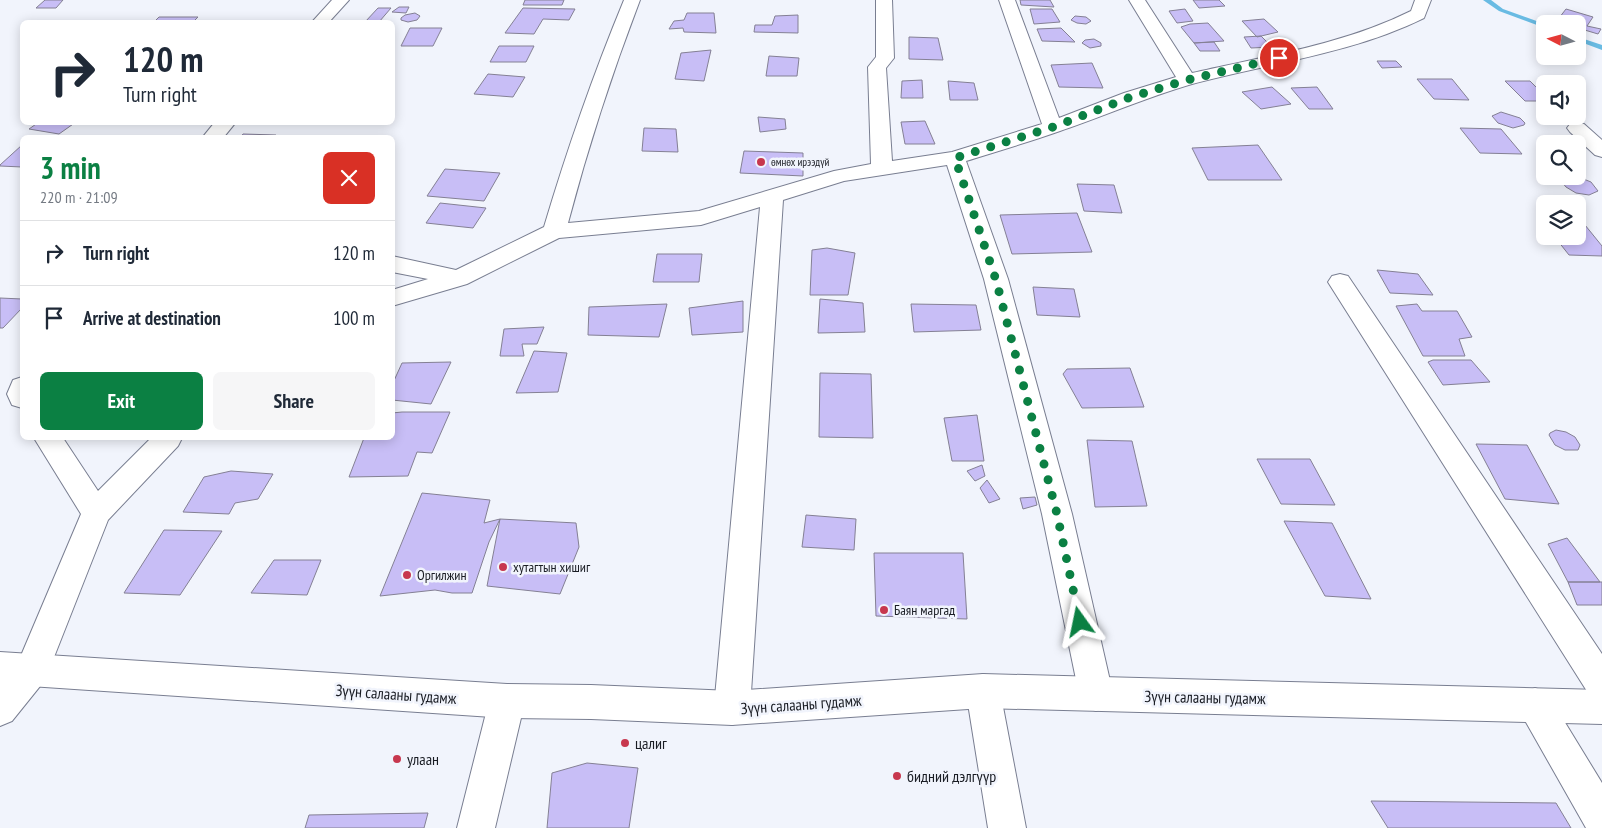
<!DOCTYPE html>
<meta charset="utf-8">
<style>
body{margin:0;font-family:"PT Sans Narrow",sans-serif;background:#f6f6f7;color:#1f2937;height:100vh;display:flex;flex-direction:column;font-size:19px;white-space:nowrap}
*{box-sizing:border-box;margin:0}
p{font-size:16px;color:#747a83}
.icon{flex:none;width:28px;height:28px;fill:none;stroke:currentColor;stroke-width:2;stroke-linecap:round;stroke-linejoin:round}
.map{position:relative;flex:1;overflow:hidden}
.panel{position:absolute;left:20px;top:135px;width:375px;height:305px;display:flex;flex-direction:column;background:#fff;border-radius:8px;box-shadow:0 2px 12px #0003}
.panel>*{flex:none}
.hud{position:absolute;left:20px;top:20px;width:375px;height:105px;border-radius:8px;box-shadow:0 2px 12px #0003;background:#fff;color:#1f2937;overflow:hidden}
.needle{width:32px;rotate:276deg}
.fabs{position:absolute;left:1536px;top:15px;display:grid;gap:10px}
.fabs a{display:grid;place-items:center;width:50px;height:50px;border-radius:8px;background:#fff;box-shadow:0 2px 12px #0003;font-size:25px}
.pin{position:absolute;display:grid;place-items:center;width:42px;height:42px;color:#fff;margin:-21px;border:2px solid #fff;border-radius:50%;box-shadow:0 1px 5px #0007}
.me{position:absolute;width:55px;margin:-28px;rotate:348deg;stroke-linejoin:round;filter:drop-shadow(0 0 4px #0008)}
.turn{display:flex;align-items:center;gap:18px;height:105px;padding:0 20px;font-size:22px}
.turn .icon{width:65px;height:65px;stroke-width:2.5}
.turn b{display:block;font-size:35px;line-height:42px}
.round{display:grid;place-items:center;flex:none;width:52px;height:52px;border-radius:8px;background:#f6f6f7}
.summary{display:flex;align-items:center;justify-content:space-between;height:85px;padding:0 20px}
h1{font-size:30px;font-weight:800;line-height:38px;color:#0b8043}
.button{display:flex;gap:10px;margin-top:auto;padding:10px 20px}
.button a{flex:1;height:58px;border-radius:8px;background:#0b8043;color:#fff;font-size:20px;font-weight:800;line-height:58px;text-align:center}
.button a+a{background:#f6f6f7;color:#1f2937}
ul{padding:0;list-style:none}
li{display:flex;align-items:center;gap:15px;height:65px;padding:0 20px;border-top:1px solid #e0e1e3}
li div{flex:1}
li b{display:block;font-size:19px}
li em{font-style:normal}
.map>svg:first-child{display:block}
</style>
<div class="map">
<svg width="1602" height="828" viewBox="0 0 1602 828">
<rect width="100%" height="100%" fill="#f1f4fc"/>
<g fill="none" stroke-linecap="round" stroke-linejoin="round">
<path fill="#69bbe3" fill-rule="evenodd" d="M1483 0H1491L1503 9 1545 24V28L1499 11Z
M1578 37 1602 45V50L1578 41Z"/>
</g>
<path fill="#c8bef6" stroke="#848094" d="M45 0H63L56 8H36Z
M525 0H564L562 5H523Z
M1020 0H1050L1054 7 1021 5Z
M1193 0H1219L1225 6 1199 8Z
M399 7H409L406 13 392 12Z
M378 8H391L379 22H365Z
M523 8 575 9 569 20 543 19 534 34 505 33Z
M1030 9H1052L1060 22 1034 24Z
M1185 9 1193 21 1177 23 1169 11Z
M1566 9 1593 17 1587 26 1601 29 1598 34 1578 28V24L1556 22Z
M415 13 420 16 417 20 408 22 401 20V18L405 15Z
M687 13H714L716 33 684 32 683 28 669 29 674 21 684 20Z
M798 15V33L754 32 755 25H772L775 16Z
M1075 16 1086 17 1091 21 1086 24 1077 23 1071 20Z
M159 17H198L193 22H154Z
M1264 19 1278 32 1257 37 1242 21Z
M1208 23 1224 41 1194 43 1181 27 1190 24Z
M410 28H442L433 46H401Z
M1061 28 1075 42 1042 41 1037 29Z
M1261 36 1272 47 1251 48 1244 37Z
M909 37 938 38 943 60 909 59Z
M1094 39 1101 43V46L1090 48 1082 43 1085 40Z
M1214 42 1220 51H1200L1194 43Z
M499 46H534L526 62H490Z
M711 50 704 81 675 79 681 53Z
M769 56 799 58 797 76H766Z
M1377 61H1396L1402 67 1382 68Z
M1092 63 1103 88 1059 87 1051 65Z
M488 74 525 77 513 97 474 94Z
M1417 79H1452L1469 100 1434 99Z
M922 80 923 98H901L902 81Z
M948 81 974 83 978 100H950Z
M1505 81H1530L1545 96V101H1525Z
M1272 87 1291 104 1261 109 1242 92Z
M1317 87 1333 109H1309L1291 88Z
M1501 112 1520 118 1525 123 1524 125 1513 128 1498 123 1492 116Z
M758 117 785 119 786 129 760 132Z
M925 121 935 144H905L901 122Z
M39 122H76L59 134 29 129Z
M644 128 676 129 678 152 642 151Z
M1460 128 1501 129 1522 154 1480 153Z
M243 134 276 135 274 138H240Z
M22 145V167L0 166V165Z
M1258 145 1282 180H1208L1192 148Z
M744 151 803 153V176L740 173Z
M445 169 500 173 484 201 427 196Z
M1576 176 1591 182 1598 191 1589 195 1576 193 1566 187 1561 181 1565 177Z
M1077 184 1114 185 1122 213 1084 211Z
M440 203 486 208 473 228 426 223Z
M1077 213 1092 252 1012 254 1000 215Z
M1578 225H1585L1602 246V256L1569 255 1554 236H1578Z
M827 248 855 253 848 295H810L812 250Z
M657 254H702L699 282H653Z
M1377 270 1418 274 1433 295 1390 293Z
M1033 287 1074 289 1080 317 1037 315Z
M0 298 22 299V308L3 328H0Z
M820 299 863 303 865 332 818 333Z
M743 301V332L692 335 689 308Z
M667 304 659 337 588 335 589 307Z
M911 304 976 305 981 330 914 332Z
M1417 304 1422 311H1457L1472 337 1459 339 1465 356H1423L1396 306Z
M544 327 537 344H522L524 356H500L504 329Z
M534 351 567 353 558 392 516 393Z
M1433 360H1471L1490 382 1443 385 1428 362Z
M451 362 431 404 392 400V385L402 363Z
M1130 368 1144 407 1082 408 1063 374 1067 369Z
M820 373 871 374 873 438 819 437Z
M402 412H450L432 453 417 452 408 476 349 477 364 438H392V413Z
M977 415 984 461H952L944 418Z
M1556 430 1566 432 1575 437 1580 445 1578 450H1565L1555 445 1549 435 1550 433Z
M1087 440 1132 441 1147 506 1095 507Z
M1476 444 1527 445 1559 504 1505 499Z
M1257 459H1310L1335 505 1281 504Z
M982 465 985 476 975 481 967 471Z
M231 471 273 474 258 499 235 503 229 514 183 512 204 477Z
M987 480 1000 499 989 503 980 488Z
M422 493 490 500 484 523 500 519 489 542 472 593H452L435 590 380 596Z
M1035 497 1037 505 1023 509 1020 498Z
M806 515 856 519 854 550 802 547Z
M500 519 576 523 579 547 560 594 487 586Z
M1284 521 1332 523 1371 599 1325 596Z
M164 530 222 531 180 595 124 593Z
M1567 538 1600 582H1568L1548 544Z
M874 553H963L967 619 876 616Z
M274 560H321L307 595 251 593Z
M1568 582H1602V605H1577Z
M587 763 638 768 629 828H547L552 773Z
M1371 801 1556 803 1571 828H1388Z
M428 813 424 828H305L309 815Z"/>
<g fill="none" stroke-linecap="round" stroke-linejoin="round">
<defs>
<path id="street" d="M332 0H349L329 22H312Z
M624 0H640C612 73 588 147 568 223L699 211 834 171 871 164 868 67 876 57V0H892L894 58 886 68 892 161 952 152 1042 124 999 0H1015L1059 118 1124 93 1176 77 1129 0H1145L1192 73C1265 56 1343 45 1411 11L1415 0H1431L1424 18C1351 54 1270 63 1192 84 1147 97 1104 116 1060 131 1029 142 998 151 966 161L1008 279 1072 514 1113 694 1108 706 1096 711 1084 706 1079 694 1042 514 984 279 947 165 844 181 783 200 750 708 744 720 732 725 720 720 714 708 760 207 701 225 559 238 467 284 392 306V290L428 279 392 272V256L456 270 544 227C567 150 593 75 624 0Z
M215 122H236L223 138H202Z
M1577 122 1584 124 1602 140V157L1595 155 1570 132 1567 128 1570 124Z
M1340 274 1348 276 1602 654V700L1590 696 1328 282 1332 276Z
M22 377V408L12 405 7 394 13 380Z
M34 438H63L98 491 151 438H182L178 446 108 520 45 680 12 721 0 726V682L20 658 81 514Z
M983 674 995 679 1000 691 1026 828H988L966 691 971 679Z
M507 684 519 689 525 701 495 828H457L489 701 495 689Z
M1535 688 1547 693 1602 783V828H1586L1523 717 1517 705 1523 693Z"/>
<path id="secondary" d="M0 652 507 684 591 685 732 691 983 674 1602 690V724L983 708 732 725 591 719 507 718 0 684Z"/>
</defs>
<use href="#street" stroke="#797e91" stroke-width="2"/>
<use href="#secondary" stroke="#797e91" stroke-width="2"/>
<use href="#street" fill="#fff" fill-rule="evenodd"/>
<use href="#secondary" fill="#fff" fill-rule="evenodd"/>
</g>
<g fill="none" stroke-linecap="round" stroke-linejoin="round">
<path stroke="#0b8043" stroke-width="9" stroke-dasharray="0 16.2" d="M1080 622 1057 514 996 280 955 158 1053 127 1131 97 1187 80 1279 58"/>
</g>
<g fill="#c7374e" stroke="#f1f4fc" stroke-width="2">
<circle cx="761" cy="162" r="5"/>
<circle cx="503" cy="567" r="5"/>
<circle cx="407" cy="575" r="5"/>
<circle cx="884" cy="610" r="5"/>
<circle cx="625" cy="743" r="5"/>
<circle cx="397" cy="759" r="5"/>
<circle cx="897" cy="776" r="5"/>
</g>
<g text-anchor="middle" stroke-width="5" stroke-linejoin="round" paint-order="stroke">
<g font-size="11" fill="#191c23" stroke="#f1f4fc" text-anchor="start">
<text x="771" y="166">өмнөх ирээдүй</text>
</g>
<g font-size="14" fill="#191c23" stroke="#f1f4fc" text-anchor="start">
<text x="513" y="572">хутагтын хишиг</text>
<text x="417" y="580">Оргилжин</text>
<text x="894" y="615">Баян маргад</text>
</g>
<g font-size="16" fill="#191c23" stroke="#f1f4fc">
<text transform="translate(396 694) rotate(4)" y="6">Зүүн салааны гудамж</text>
<text transform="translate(1205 697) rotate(1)" y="6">Зүүн салааны гудамж</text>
<text transform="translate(801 704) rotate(-4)" y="6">Зүүн салааны гудамж</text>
</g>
<g font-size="16" fill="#191c23" stroke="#f1f4fc" text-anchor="start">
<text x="635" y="749">цалиг</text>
<text x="407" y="765">улаан</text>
<text x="907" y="782">бидний дэлгүүр</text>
</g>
</g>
</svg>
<div class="fabs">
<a><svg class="needle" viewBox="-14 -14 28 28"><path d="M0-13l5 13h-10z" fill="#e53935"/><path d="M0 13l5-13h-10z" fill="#747a83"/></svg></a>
<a><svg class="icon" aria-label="sound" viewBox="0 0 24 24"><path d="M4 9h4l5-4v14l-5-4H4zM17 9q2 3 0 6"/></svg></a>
<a><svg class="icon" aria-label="search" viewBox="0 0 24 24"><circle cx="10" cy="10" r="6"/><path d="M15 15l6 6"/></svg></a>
<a><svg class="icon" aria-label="layers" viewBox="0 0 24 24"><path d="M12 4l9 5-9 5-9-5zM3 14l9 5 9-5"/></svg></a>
</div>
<div class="pin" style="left:1279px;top:58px;background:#d93025"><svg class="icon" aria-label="arrive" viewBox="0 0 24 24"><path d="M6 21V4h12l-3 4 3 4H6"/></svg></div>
<svg class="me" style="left:1080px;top:622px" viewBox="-20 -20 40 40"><path d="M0-17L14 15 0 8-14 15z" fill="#0b8043" stroke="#fff" stroke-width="4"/></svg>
<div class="hud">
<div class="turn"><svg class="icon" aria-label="right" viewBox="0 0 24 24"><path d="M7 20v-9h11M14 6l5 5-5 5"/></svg><div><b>120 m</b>Turn right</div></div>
</div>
<section class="panel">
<div class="summary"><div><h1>3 min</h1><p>220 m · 21:09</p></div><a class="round" style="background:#d93025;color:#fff"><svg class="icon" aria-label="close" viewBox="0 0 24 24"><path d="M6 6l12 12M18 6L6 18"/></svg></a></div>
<ul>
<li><svg class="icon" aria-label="right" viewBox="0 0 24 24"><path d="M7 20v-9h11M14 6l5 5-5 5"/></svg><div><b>Turn right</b></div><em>120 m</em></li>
<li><svg class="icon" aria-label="arrive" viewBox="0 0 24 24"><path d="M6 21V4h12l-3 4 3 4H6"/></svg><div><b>Arrive at destination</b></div><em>100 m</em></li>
</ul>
<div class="button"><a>Exit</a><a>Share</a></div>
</section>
</div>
